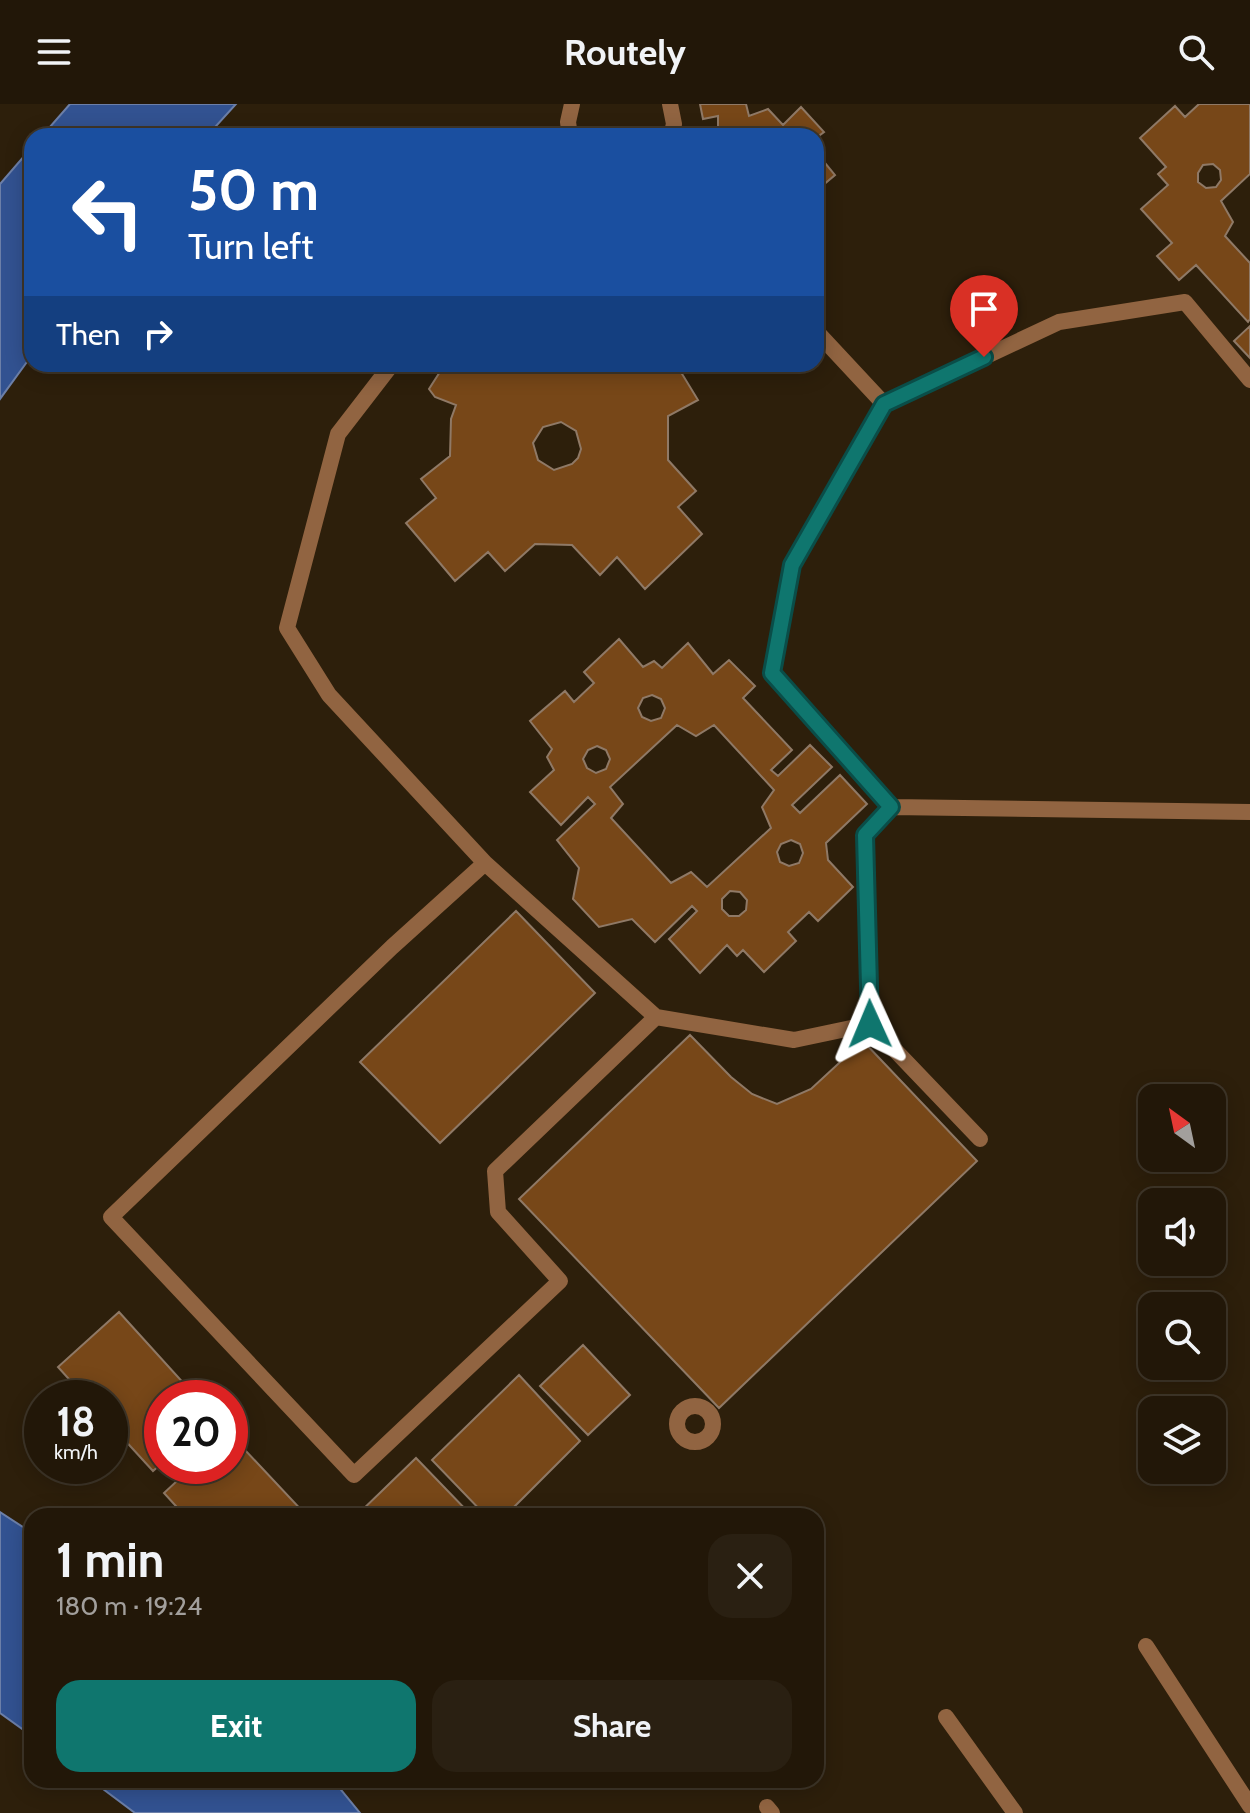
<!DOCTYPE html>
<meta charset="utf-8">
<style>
body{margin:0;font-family:Cabin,sans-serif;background:#2a2012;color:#f1f3f6;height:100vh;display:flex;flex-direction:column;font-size:30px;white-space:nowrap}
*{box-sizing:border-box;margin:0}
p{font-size:26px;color:#a29f9c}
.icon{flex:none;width:44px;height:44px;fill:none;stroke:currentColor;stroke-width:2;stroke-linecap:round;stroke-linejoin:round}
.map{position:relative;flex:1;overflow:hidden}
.side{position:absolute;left:24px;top:1404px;width:800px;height:280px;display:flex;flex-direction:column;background:#221708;border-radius:24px;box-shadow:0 4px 20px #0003,0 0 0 2px #3f3629}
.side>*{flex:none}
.banner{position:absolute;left:24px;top:24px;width:800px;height:244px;border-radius:24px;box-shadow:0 4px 20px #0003,0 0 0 2px #3f3629;background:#1a4fa0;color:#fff;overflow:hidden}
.needle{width:52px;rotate:327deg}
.controls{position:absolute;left:1138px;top:980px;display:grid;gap:16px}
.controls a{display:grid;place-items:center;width:88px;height:88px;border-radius:16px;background:#221708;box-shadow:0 4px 20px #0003,0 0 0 2px #3f3629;font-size:40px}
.speed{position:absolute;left:24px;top:1276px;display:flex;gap:16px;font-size:40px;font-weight:700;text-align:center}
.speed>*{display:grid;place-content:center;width:104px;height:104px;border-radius:50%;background:#221708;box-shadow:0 4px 20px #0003,0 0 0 2px #3f3629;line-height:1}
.speed small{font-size:20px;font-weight:400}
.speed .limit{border:12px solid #d22;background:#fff;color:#111}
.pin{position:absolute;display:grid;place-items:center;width:68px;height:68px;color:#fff;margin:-82px -34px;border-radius:50% 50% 50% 0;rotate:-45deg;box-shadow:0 0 8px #0007}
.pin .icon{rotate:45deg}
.me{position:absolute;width:88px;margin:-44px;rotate:359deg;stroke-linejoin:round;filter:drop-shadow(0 0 6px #0008)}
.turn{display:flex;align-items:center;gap:28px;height:168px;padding:0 32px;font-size:36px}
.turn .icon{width:104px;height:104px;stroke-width:2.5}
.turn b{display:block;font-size:56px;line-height:68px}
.then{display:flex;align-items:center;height:76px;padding:0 32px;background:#0003;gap:16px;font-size:30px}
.round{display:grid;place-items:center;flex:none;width:84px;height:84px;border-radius:24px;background:#2a2012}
.overview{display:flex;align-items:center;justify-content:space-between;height:136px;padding:0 32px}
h1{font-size:48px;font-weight:800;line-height:60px}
.button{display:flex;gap:16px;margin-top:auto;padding:16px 32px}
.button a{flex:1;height:92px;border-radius:24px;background:#0f766e;color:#fff;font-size:32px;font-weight:800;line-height:92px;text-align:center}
.button a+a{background:#2a2012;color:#f1f3f6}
header{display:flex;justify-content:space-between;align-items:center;height:104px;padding:0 32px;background:#221708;font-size:36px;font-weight:800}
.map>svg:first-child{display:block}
</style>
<header><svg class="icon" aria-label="menu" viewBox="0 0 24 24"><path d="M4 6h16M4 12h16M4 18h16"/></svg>Routely<svg class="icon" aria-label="search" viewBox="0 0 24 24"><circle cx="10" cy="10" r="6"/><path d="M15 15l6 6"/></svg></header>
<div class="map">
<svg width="1250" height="1709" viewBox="0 0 1250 1709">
<rect width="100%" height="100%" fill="#2d1f0b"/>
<path fill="#325291" stroke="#6c7fa8" stroke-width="2" d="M70 0H236L207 32H42Z
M32 43V251L0 295V80Z
M0 1408 32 1429V1632L0 1609Z
M91 1676H333L360 1709H135Z"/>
<path fill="#774718" stroke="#8f7966" stroke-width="2" fill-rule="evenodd" d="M700 0H746L749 12 768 5 783 21 801 3 824 28 816 34V32H718V12L703 15Z
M1199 0H1250V70L1221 97 1233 118 1225 132 1250 159V215L1248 218 1196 161 1179 176 1157 152 1172 139 1141 105 1168 81 1158 70 1166 63 1140 34 1175 2 1185 13ZM1213 60 1220 66 1221 76 1216 83 1206 84 1198 78V69L1203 61Z
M816 48 835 71 816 87Z
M1250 222V254L1234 237Z
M445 260H676L698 296 668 312V356L696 387 678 403 702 430 645 485 617 453 600 471 572 441 535 440 505 467 488 448 455 477 406 419 436 394 421 375 450 352 451 315 456 301 435 293 429 285ZM561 318 576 327 581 345 578 354 572 360 554 366 538 356 533 339 543 323Z
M619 535 643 563 654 557 662 564 688 539 713 570 729 556 755 582 743 594 792 646 771 666 778 672 810 641 832 663 792 701 800 709 840 671 867 700 826 739 828 756 853 783 818 817 809 808 788 828 796 837 764 868 743 846 737 852 727 841 700 869 669 835 697 807 692 802 655 838 632 815 599 823 573 795 579 764 557 736 595 700 588 693 561 721 530 688 554 666 547 653 552 645 530 617 565 587 574 598 594 579 584 568ZM652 591 661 595 665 604 661 614 651 617 642 613 638 604 643 594ZM677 621 696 632 714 621 774 686 762 703 771 724 707 783 691 768 671 779 611 714 623 700 610 683ZM597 642 606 646 610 655 606 665 596 669 587 664 583 655 588 646ZM791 736 800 740 803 749 799 759 789 762 780 758 777 748 781 740ZM730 787 740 788 747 796 746 806 739 812H729L722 805V795Z
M516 807 595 889 440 1039 360 958Z
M690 931 731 973 752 990 777 1000 811 985 863 937 977 1057 719 1304 519 1095Z
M119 1208 197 1294H162V1359L153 1367 110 1320V1294H86L58 1263Z
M583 1241 630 1291 588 1331 540 1282Z
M519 1271 580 1337 505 1412H486L432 1356Z
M230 1330 307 1412H185L164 1389 193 1362H230Z
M416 1354 472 1412H356Z"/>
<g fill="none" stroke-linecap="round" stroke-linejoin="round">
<path stroke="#916441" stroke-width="16" d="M670 0 674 20 671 32
M570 32 568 18 572 0
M816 227 884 300
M392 260 338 330 287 524 329 591 485 759 656 913
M1250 276 1185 198 1059 218 884 300 792 461 772 569 891 703 1250 708
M485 759 392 843 111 1113 354 1371 560 1177 498 1108 495 1067 656 913 794 936 870 920 865 731 891 703
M870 920 980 1035"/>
<path stroke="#916441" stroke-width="16" d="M677 1320a18 18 0 1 1 36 0a18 18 0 1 1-36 0Z
M1146 1542 1250 1702
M946 1613 1015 1709
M767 1703 772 1709"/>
</g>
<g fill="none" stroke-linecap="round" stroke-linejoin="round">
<defs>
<path id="route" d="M870 920 865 731 891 703 772 569 792 461 884 300 984 253"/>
</defs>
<use href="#route" stroke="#0a4d48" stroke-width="20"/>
<use href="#route" stroke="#0f766e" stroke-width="14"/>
</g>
</svg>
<div class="controls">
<a><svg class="needle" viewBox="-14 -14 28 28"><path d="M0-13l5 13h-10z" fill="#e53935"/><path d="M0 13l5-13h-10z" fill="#a29f9c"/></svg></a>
<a><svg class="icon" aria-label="sound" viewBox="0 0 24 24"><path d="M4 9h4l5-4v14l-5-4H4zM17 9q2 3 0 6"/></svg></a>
<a><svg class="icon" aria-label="search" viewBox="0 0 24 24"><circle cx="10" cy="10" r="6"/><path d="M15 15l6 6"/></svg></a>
<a><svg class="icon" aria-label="layers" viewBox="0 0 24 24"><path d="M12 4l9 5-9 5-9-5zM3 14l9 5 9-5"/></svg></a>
</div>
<div class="speed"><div>18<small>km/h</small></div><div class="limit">20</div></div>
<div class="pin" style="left:984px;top:253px;background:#d93025"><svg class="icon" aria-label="arrive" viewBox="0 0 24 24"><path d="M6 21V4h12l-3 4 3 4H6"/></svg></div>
<svg class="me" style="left:870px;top:920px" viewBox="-20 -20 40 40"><path d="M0-17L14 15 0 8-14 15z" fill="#0f766e" stroke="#fff" stroke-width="4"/></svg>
<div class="banner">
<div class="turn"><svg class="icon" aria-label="left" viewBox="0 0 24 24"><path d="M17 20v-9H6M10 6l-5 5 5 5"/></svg><div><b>50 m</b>Turn left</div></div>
<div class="then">Then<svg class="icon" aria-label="right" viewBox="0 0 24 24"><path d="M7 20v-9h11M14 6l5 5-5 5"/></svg></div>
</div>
<section class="side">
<div class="overview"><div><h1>1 min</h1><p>180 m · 19:24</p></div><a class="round"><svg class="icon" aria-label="close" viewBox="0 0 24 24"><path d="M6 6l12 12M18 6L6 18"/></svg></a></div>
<div class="button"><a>Exit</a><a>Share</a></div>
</section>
</div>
